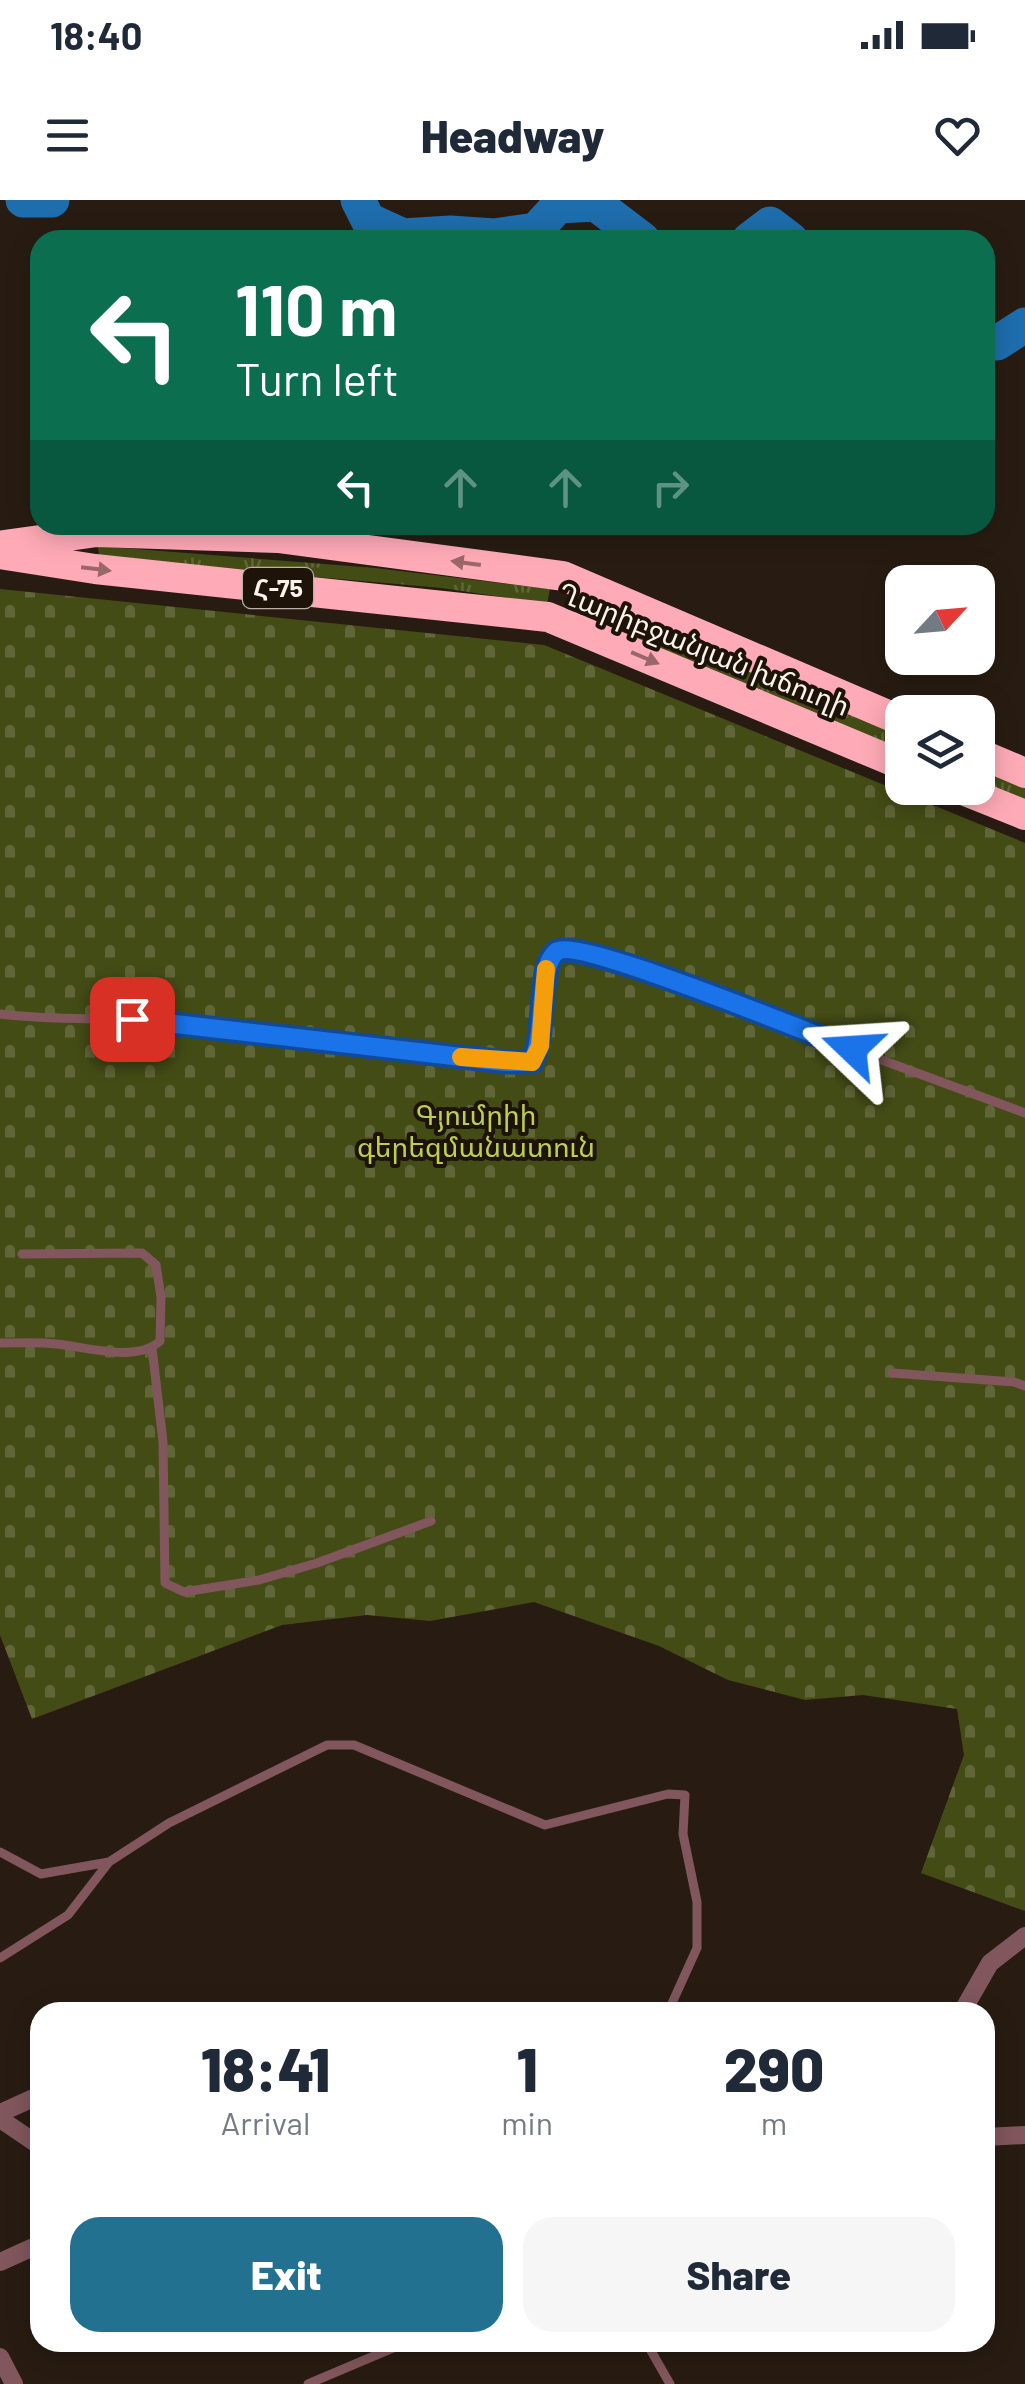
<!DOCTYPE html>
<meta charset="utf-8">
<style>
body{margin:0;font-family:Barlow,"Noto Sans Armenian",sans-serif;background:#f6f6f7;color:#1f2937;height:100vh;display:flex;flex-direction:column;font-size:38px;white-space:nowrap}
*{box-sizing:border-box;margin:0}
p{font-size:32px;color:#747a83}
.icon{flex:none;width:55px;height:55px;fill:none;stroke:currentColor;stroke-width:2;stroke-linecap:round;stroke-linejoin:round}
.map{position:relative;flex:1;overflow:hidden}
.sheet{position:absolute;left:30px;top:1802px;width:965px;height:350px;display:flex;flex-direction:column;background:#fff;border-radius:30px;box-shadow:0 5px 25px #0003}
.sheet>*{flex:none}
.hud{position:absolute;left:30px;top:30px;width:965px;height:305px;border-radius:30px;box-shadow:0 5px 25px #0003;background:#0b6e4f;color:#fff;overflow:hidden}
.needle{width:65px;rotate:64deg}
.fabs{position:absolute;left:885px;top:365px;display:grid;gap:20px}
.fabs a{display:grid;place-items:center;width:110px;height:110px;border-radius:20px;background:#fff;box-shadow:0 5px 25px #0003;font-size:50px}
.pin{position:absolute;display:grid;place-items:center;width:85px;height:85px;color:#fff;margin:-42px;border-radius:20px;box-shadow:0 5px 15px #0006}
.me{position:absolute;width:110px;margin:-55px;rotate:290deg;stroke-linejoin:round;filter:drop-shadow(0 0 8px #0008)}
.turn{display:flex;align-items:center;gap:35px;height:210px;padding:0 40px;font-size:45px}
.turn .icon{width:130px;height:130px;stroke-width:2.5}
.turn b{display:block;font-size:70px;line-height:85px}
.lanes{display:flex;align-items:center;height:95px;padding:0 40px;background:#0003;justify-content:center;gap:50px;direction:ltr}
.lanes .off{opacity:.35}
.eta{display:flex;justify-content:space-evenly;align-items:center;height:170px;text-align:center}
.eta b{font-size:60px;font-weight:800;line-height:70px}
.cta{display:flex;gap:20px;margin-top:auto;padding:20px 40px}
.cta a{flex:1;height:115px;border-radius:30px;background:#237191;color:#fff;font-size:40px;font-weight:800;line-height:115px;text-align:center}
.cta a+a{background:#f6f6f7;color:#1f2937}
.status{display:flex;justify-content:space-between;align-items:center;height:70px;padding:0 50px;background:#fff;direction:ltr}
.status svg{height:28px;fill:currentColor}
header{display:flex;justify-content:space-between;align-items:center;height:130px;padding:0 40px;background:#fff;font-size:45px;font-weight:800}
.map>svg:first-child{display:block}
</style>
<div class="status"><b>18:40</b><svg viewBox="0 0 49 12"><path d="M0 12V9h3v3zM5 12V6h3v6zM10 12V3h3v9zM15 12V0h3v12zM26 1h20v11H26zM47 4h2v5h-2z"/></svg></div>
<header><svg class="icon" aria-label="menu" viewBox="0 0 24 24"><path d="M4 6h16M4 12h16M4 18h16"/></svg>Headway<svg class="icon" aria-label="heart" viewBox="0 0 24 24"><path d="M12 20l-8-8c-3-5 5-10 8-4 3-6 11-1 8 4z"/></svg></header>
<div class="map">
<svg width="1025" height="2184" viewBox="0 0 1025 2184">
<defs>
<pattern id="grass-tufts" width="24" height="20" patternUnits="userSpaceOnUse" patternTransform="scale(2.5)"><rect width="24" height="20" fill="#444c16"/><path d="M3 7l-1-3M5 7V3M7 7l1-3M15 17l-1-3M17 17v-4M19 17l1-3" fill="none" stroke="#606638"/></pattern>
<pattern id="cemetery-stones" width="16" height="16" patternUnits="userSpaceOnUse" patternTransform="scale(2.5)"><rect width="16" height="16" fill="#444c16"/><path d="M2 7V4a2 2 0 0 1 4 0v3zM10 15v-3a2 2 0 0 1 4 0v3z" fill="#606638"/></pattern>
</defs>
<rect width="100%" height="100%" fill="#281c12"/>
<path fill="url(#grass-tufts)" d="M98 346 375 368 550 389 547 404 442 388 99 358Z
M638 424 902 536V552L633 438Z
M978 568 1025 588V604L978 584Z"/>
<path fill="url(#cemetery-stones)" d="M0 389 544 445 1025 643V1711L921 1673 964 1555 957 1509 863 1495 805 1500 728 1480 659 1446 534 1402 430 1421 367 1415 282 1425 32 1519 0 1435Z"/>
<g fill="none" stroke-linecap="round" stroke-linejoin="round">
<path stroke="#1e6dad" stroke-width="35" d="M23 0H52
M358 0 368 20 403 36 450 33 494 36 536 30 558 6 596 4 643 40
M749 40 770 24 791 40
M985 140 997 143 1025 125"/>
<path stroke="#81575d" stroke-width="9" d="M0 814C56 821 112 817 169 822 281 833 393 849 505 862H532C547 833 538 802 545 771 548 762 553 751 563 749 593 744 647 771 674 783L1025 913
M0 1143C19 1143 38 1142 57 1144 87 1147 136 1163 160 1141L161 1097 156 1065 142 1053 22 1054
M152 1148 163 1242 165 1383 184 1392 259 1380 317 1363 431 1321
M892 1173 1014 1182 1025 1186
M0 1652 41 1674 109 1662
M0 1758 68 1715 109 1662 169 1623 327 1545H354L545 1625 668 1594 685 1595 683 1634 697 1702V1748L668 1812
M646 2142 670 2184
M308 2184 407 2142"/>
<path stroke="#81575d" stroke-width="18" d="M962 1812 990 1763 1025 1736
M0 1913 40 1895
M0 1919 40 1946
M985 1937 1025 1935
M0 2062 40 2044
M0 2157 14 2184"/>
<path stroke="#ffabb7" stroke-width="30" d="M4 345 97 332 278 338 563 376 902 521
M0 354 95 369 548 417 902 565
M978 553 1025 573
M958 588 1025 615"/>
</g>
<defs><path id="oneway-solid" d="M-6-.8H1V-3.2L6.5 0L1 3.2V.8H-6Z" transform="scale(2.5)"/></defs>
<g fill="#9a6769">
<use href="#oneway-solid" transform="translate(466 363) rotate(-172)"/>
<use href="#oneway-solid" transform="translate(96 369) rotate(7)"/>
<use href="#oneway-solid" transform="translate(645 458) rotate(23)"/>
</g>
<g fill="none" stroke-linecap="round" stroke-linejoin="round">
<defs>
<path id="route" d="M132 819 505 862H532C547 834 537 767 556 752 576 736 814 835 852 849"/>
</defs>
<use href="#route" stroke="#114b97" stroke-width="25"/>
<use href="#route" stroke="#1a73e8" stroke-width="18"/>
<path stroke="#f59e0b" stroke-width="18" d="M461 857 532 862 540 846 546 769"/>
</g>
<g text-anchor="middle" stroke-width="8" stroke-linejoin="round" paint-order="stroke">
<rect fill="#1e1309" stroke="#b9b0a8" stroke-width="2.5" x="243" y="368" width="70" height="40" rx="8"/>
<g font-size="25" font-weight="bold" fill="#fbf3ec">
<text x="278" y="397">Հ-75</text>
</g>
<g font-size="28" fill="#fbf3ec" stroke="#1e1309">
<text transform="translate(704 449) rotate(22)" y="10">Ղարիբջանյան խճուղի</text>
</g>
<g font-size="28" fill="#bcd04e" stroke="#1e1309">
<text x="476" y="925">Գյումրիի<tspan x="476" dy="32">գերեզմանատուն</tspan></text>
</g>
</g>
</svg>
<div class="fabs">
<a><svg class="needle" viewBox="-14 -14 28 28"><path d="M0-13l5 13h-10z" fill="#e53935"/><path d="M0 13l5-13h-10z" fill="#747a83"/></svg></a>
<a><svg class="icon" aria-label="layers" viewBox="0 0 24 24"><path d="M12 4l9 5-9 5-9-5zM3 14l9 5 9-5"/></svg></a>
</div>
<div class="pin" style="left:132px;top:819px;background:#d93025"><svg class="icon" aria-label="arrive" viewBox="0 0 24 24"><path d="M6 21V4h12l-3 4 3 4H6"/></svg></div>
<svg class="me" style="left:852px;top:849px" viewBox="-20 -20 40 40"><path d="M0-17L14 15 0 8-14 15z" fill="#1a73e8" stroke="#fff" stroke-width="4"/></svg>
<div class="hud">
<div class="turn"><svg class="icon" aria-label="left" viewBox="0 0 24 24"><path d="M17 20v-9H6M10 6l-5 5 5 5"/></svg><div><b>110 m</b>Turn left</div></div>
<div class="lanes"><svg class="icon" aria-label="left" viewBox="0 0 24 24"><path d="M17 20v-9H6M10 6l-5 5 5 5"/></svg><svg class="icon off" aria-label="ahead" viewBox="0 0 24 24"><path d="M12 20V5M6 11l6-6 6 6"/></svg><svg class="icon off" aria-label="ahead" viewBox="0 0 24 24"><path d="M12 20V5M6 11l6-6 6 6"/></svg><svg class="icon off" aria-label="right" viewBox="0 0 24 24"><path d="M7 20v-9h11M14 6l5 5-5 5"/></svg></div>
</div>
<section class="sheet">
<div class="eta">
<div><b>18:41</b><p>Arrival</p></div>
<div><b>1</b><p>min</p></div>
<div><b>290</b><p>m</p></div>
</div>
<div class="cta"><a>Exit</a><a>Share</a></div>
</section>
</div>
